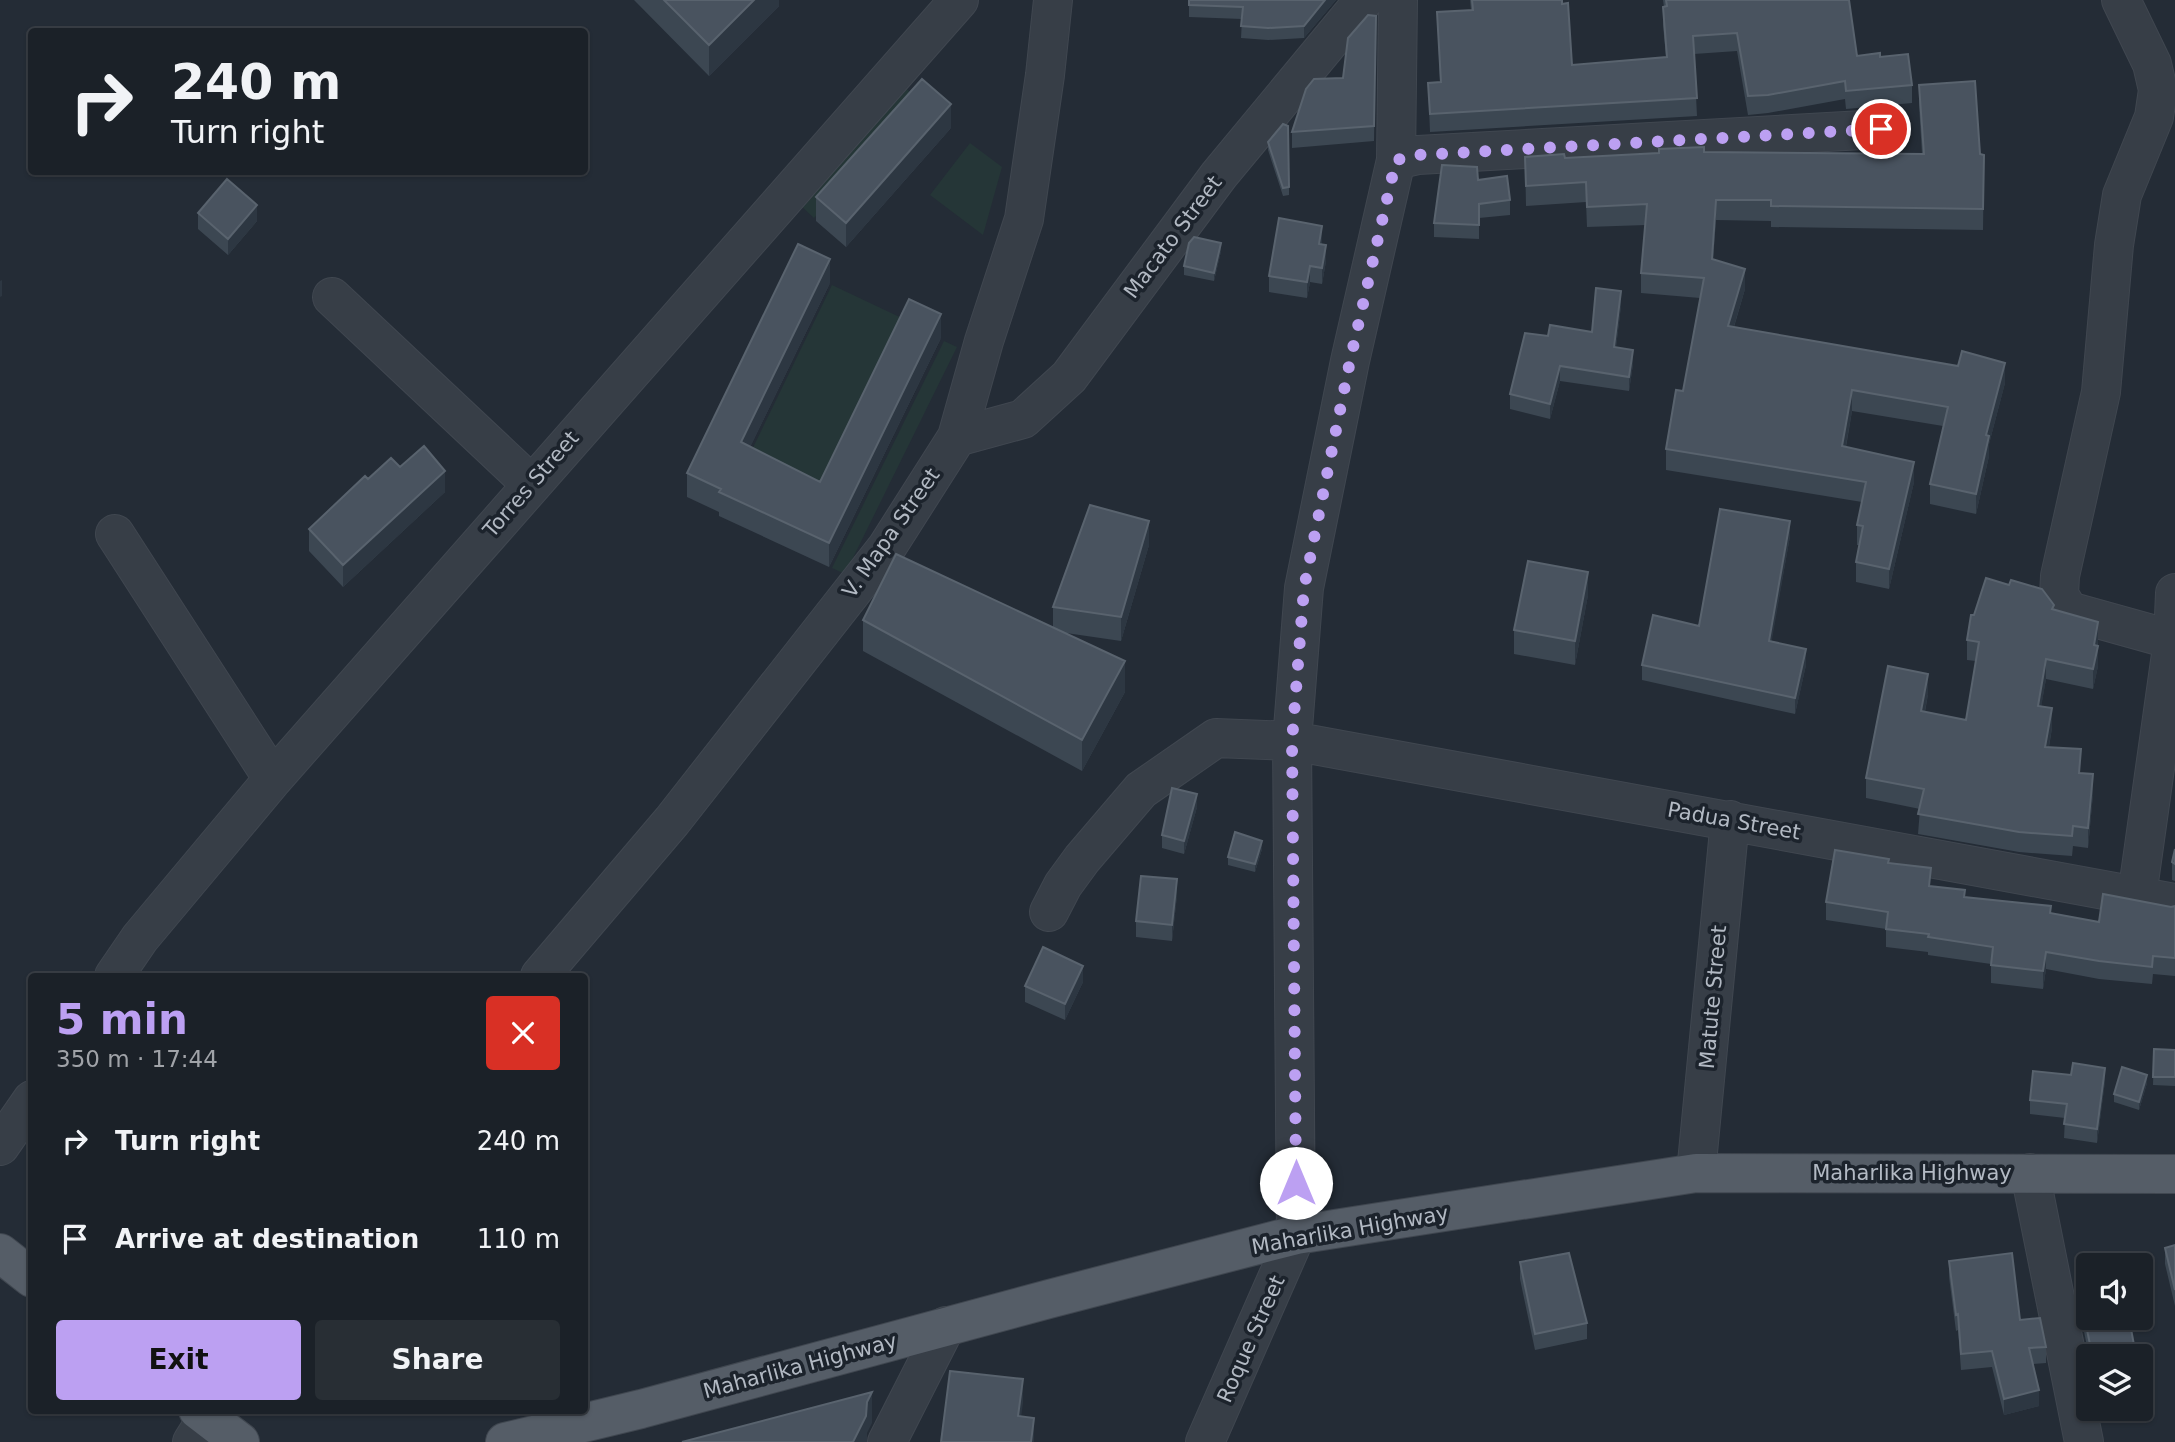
<!DOCTYPE html>
<meta charset="utf-8">
<style>
body{margin:0;font-family:"DejaVu Sans",sans-serif;background:#282e34;color:#f1f3f6;height:100vh;display:flex;flex-direction:column;font-size:26px;white-space:nowrap}
*{box-sizing:border-box;margin:0}
p{font-size:23px;color:#a0a3a8}
.icon{flex:none;width:38px;height:38px;fill:none;stroke:currentColor;stroke-width:2;stroke-linecap:round;stroke-linejoin:round}
.map{position:relative;flex:1;overflow:hidden}
.sheet{position:absolute;left:28px;top:973px;width:560px;height:441px;display:flex;flex-direction:column;background:#1b2128;border-radius:7px;box-shadow:0 2px 5px #0004,0 0 0 2px #393e45}
.sheet>*{flex:none}
.guide{position:absolute;left:28px;top:28px;width:560px;height:147px;border-radius:7px;box-shadow:0 2px 5px #0004,0 0 0 2px #393e45;background:#1b2128;color:#f1f3f6;overflow:hidden}
.controls{position:absolute;left:2076px;top:1253px;display:grid;gap:14px}
.controls a{display:grid;place-items:center;width:77px;height:77px;border-radius:7px;background:#1b2128;box-shadow:0 2px 5px #0004,0 0 0 2px #393e45;font-size:35px}
.pin{position:absolute;display:grid;place-items:center;width:60px;height:60px;color:#fff;margin:-30px;border:4px solid #fff;border-radius:50%;box-shadow:0 2px 7px #0007}
.me{position:absolute;width:77px;margin:-38px;rotate:0deg;stroke-linejoin:round;filter:drop-shadow(0 0 5px #0008)}
.turn{display:flex;align-items:center;gap:24px;height:147px;padding:0 28px;font-size:32px}
.turn .icon{width:91px;height:91px;stroke-width:2.5}
.turn b{display:block;font-size:49px;line-height:60px}
.round{display:grid;place-items:center;flex:none;width:74px;height:74px;border-radius:7px;background:#282e34}
.overview{display:flex;align-items:center;justify-content:space-between;height:119px;padding:0 28px}
h1{font-size:42px;font-weight:600;line-height:52px;color:#bca0f2}
.action{display:flex;gap:14px;margin-top:auto;padding:14px 28px}
.action a{flex:1;height:80px;border-radius:7px;background:#bca0f2;color:#111;font-size:28px;font-weight:600;line-height:80px;text-align:center}
.action a+a{background:#282e34;color:#f1f3f6}
ul{padding:0;list-style:none}
li{display:flex;align-items:center;gap:21px;height:98px;padding:0 28px}
li div{flex:1}
li b{display:block;font-size:26px}
li em{font-style:normal}
.map>svg:first-child{display:block}
</style>
<div class="map">
<svg width="2175" height="1442" viewBox="0 0 2175 1442">
<rect width="100%" height="100%" fill="#242c36"/>
<path fill="#253637" d="M906 88 919 101 814 218 801 206Z
M970 143 1002 167 983 235 930 195Z
M832 285 908 321 821 501 745 464Z
M944 341 957 347 845 574 832 568Z"/>
<g fill="none" stroke-linecap="round" stroke-linejoin="round">
<defs>
<path id="minor" d="M2121 0 2152 64 2158 90 2154 117 2122 195 2114 245 2101 392 2060 576 2059 595 2069 611 2173 640
M1396 160 1418 155 1881 129
M332 297 531 484
M957 437 1023 419 1069 377 1219 175 1364 0
M115 534 273 779
M2137 896 2173 640 2175 593
M1049 912 1063 885 1082 859 1141 790 1216 738 1292 741 2175 903
M114 976 140 938 273 779 959 0
M540 976 672 821 887 547 957 437 984 341 1024 219 1045 75 1053 0
M0 1146 32 1100
M1696 1173 1730 820
M2030 1173 2084 1442
M192 1442 212 1410
M887 1442 946 1326
M1205 1442 1296 1235 1292 741 1304 588 1350 361 1396 160 1398 0"/>
<path id="major" d="M0 1253 32 1278
M198 1410 240 1442
M505 1442 641 1409 1049 1299 1296 1235 1696 1173 2175 1174"/>
</defs>
<use href="#minor" stroke="#404750" stroke-width="40"/>
<use href="#major" stroke="#404750" stroke-width="40"/>
<use href="#minor" stroke="#373e47" stroke-width="38"/>
<use href="#major" stroke="#555d67" stroke-width="38"/>
</g>
<path fill="#3c4752" d="M634 0H779V6L709 76Z
M1189 0H1336L1304 38 1268 40 1241 38 1242 19 1189 17Z
M1470 0H1562L1572 65 1666 57 1663 25 1664 7 1663 0H1849L1857 56 1880 57 1912 85V103L1846 109 1845 99 1768 113 1748 115 1737 51 1694 54 1697 116 1430 132 1428 83 1440 82 1437 12 1471 10Z
M1376 16 1374 141 1292 148V132L1343 78Z
M1919 85 1980 154 1984 155 1983 230 1771 227V221L1716 220 1713 259 1745 289 1734 327 2005 383 1989 444V456L1976 514 1930 504V484L1943 426 1852 411 1846 447 1914 482 1889 589 1856 582V562L1859 545H1857V525L1862 502 1666 470V449L1683 391 1700 298 1641 293V273L1646 225 1587 227 1586 202 1526 206 1525 157 1565 158 1704 152 1922 154 1919 105Z
M951 128 846 247 816 221V197Z
M1268 142 1289 187V195L1283 196 1268 150Z
M1478 180 1510 200V215L1479 218V239L1434 237V223Z
M198 213 257 221 228 255 198 229Z
M1322 242V244L1326 261 1322 284 1310 282 1307 298 1269 292V276Z
M1221 251 1214 281 1184 275V266Z
M830 283 750 447 820 482 941 338 829 567 719 516V512L687 497V473Z
M1621 306 1616 347 1633 364 1629 391 1560 381 1550 419 1510 409V394L1548 336 1592 332Z
M400 467 445 492 343 587 309 551V529L368 479Z
M1790 536 1771 642 1806 665 1795 714 1642 680V665L1699 626Z
M1149 545 1121 641 1066 633 1125 692 1082 771 863 651V620L1053 627V607Z
M1588 595 1575 665 1514 654V630Z
M2054 609 2098 642V666L2093 689 2046 679 2041 706 2052 728 2049 747 2081 773 2093 794 2088 848 2073 846 2072 856 2019 852 1918 834 1920 809 1866 798V778L1928 694 1925 712 1966 720 1976 661 1967 660V640L1974 615Z
M1197 807 1184 854 1162 848V835Z
M1262 849 1255 872 1228 865V857Z
M2175 849V881L2172 880V862Z
M1889 863 1931 886 1965 897 2099 922 2175 906V976L2153 974 2152 984 2099 979 2046 969 2043 989 1991 983V964L1928 955V952L1886 947V929L1826 920V902Z
M1177 895 1172 941 1136 937V921Z
M1083 982 1065 1020 1025 1002V986Z
M2154 1049 2175 1050V1086L2153 1085Z
M2105 1081 2097 1143 2064 1138 2065 1118 2030 1114V1100Z
M2147 1083 2139 1110 2114 1102V1094Z
M2175 1245V1306L2165 1264V1248Z
M1949 1261 2020 1320 2046 1347V1363L2033 1364 2039 1406 2004 1415 1992 1367 1961 1370 1958 1330 1956 1331 1949 1277Z
M1520 1262 1587 1323V1339L1535 1350 1520 1279Z
M2080 1296 2134 1345V1356H2089L2080 1312Z"/>
<path fill="#2d3742" d="M754 0H779V6L709 76V45Z
M1325 0H1336L1304 38V26Z
M951 104V128L846 247V223Z
M1716 200V220L1712 279V259Z
M257 205V221L228 255V239Z
M1322 226V242L1319 260V244Z
M1221 243V251L1214 281V273Z
M1326 245V261L1322 284V268Z
M830 259V283L741 466V442Z
M1310 266V282L1307 298V282Z
M1745 269V289L1728 346V326Z
M2 280V296L0 297V281Z
M1621 291V306L1614 362V347Z
M941 314V338L829 567V543Z
M1633 350V364L1629 391V377Z
M2005 363V383L1989 444V456L1976 514V494L1986 435Z
M1560 366V381L1550 419V404Z
M1852 390V411L1842 467V446Z
M1914 462V482L1889 589V569Z
M445 471V492L343 587V565Z
M1149 521V545L1121 641V617Z
M1790 521V536L1769 657V641Z
M1588 572V595L1575 665V641Z
M2098 622V642L2094 665V645Z
M2098 646V666L2093 689V669Z
M1806 649V665L1795 714V698Z
M2046 659V679L2038 726V706Z
M1125 661V692L1082 771V740Z
M1928 674V694L1921 731V711Z
M2052 708V728L2045 767V747Z
M2093 774V794L2088 848V828Z
M1197 794V807L1184 854V841Z
M1262 841V849L1255 872V864Z
M1177 879V895L1172 941V925Z
M2046 952V969L2043 989V971Z
M1083 966V982L1065 1020V1004Z
M2105 1068V1081L2097 1143V1129Z
M2147 1075V1083L2139 1110V1102Z
M1023 1379V1403L1018 1440V1416Z
M2039 1390V1406L2004 1415V1399Z
M872 1392V1423L867 1433V1442H853L867 1402Z
M1034 1418V1442H1031Z"/>
<path fill="#49535f" stroke="#59636e" stroke-width="2" d="M664 0H754L709 45Z
M1189 0H1325L1304 26 1268 28 1241 26 1243 7 1189 5Z
M1472 0H1562V4L1568 3 1572 65 1667 57 1663 7 1667 6 1666 0H1849L1857 56 1880 53V57L1908 54 1912 85 1846 91 1845 81 1768 95 1748 96 1737 33 1693 36 1697 98 1430 114 1428 83 1441 82 1437 12 1473 10Z
M1368 15 1376 16 1374 126 1292 132 1306 89 1314 79 1343 78 1348 38Z
M922 79 951 104 846 223 816 197Z
M1975 81 1980 154 1984 155 1983 209 1771 206V200H1716L1712 259 1745 269 1728 326 1958 366 1962 351 2005 363 1986 435 1989 436 1976 494 1930 484 1948 407 1852 390 1842 446 1914 462 1889 569 1856 562 1863 526 1857 525 1866 482 1666 449 1676 390 1683 391 1704 278 1641 273 1647 204 1587 207 1586 182 1526 186 1525 157 1564 154 1565 158 1659 153V149L1704 147V152L1924 154 1919 85Z
M1283 124 1288 126 1289 187 1283 188 1268 142Z
M1442 165 1477 167 1478 180 1507 176 1510 200 1479 204V225L1434 223Z
M227 179 257 205 228 239 198 213Z
M1279 218 1322 226 1319 244 1326 245 1322 268 1310 266 1307 282 1269 276Z
M1194 237 1221 243 1214 273 1184 266 1189 243Z
M798 244 830 259 741 442 820 482 909 299 941 314 829 543 719 492 721 489 687 473Z
M1596 288 1621 291 1614 347 1633 350 1629 377 1560 366 1550 404 1510 394 1525 333 1548 336 1550 325 1592 332Z
M424 446 445 471 343 565 309 529 365 476 368 479 391 458 400 467Z
M1090 505 1149 521 1121 617 1053 607Z
M1720 509 1790 521 1769 641 1806 649 1795 698 1642 665 1653 615 1699 626Z
M896 554 1125 661 1082 740 863 620Z
M1528 561 1588 572 1575 641 1514 630Z
M1986 578 2009 585 2011 580 2042 589 2054 605 2052 609 2098 622 2094 645 2098 646 2093 669 2046 659 2038 706 2052 708 2045 747 2081 749 2079 773 2093 774 2088 828 2073 826 2072 836 2019 832 1918 814 1924 789 1866 778 1888 666 1928 674 1921 711 1966 720 1979 642 1967 640 1971 615H1974Z
M1172 788 1197 794 1184 841 1162 835Z
M1235 832 1262 841 1255 864 1228 857Z
M2175 849V864L2172 862Z
M1835 850 1889 859 1888 863 1931 868 1929 886 1965 890 1964 897 2051 906 2050 913 2099 922 2103 894 2171 907 2175 906V958L2153 956 2152 967 2099 961 2046 952 2043 971 1991 965 1993 947 1928 937 1929 934 1886 929 1888 912 1826 902Z
M1141 876 1177 879 1172 925 1136 921Z
M1043 947 1083 966 1065 1004 1025 986Z
M2154 1049 2175 1050V1077H2153Z
M2073 1063 2105 1068 2097 1129 2064 1124 2067 1104 2030 1100 2033 1071 2071 1075Z
M2122 1067 2147 1075 2139 1102 2114 1094Z
M2175 1245V1290L2165 1248Z
M1569 1253 1587 1323 1535 1334 1520 1262Z
M2012 1253 2020 1320 2040 1318 2046 1347 2029 1348 2039 1390 2004 1399 1992 1351 1961 1354 1958 1314 1956 1315 1949 1261Z
M2088 1295V1318H2129L2134 1345 2092 1354 2080 1296Z
M950 1371 1023 1379 1018 1416 1034 1418 1031 1442H941Z
M872 1392 867 1402 866 1416 853 1442H682Z"/>
<g fill="none" stroke-linecap="round" stroke-linejoin="round">
<path stroke="#bca0f2" stroke-width="12" stroke-dasharray="0 21.6" d="M1296 1183 1292 741 1304 588 1350 361 1396 160 1418 155 1881 129"/>
</g>
<g text-anchor="middle" stroke-width="7" stroke-linejoin="round" paint-order="stroke">
<g font-size="21" fill="#b2b9c3" stroke="#1c232c">
<text transform="translate(1173 237) rotate(-53)" y="7">Macato Street</text>
<text transform="translate(531 484) rotate(-49)" y="7">Torres Street</text>
<text transform="translate(891 533) rotate(-55)" y="7">V. Mapa Street</text>
<text transform="translate(1734 821) rotate(10)" y="7">Padua Street</text>
<text transform="translate(1713 997) rotate(-85)" y="7">Matute Street</text>
<text x="1912" y="1180">Maharlika Highway</text>
<text transform="translate(1350 1230) rotate(-10)" y="7">Maharlika Highway</text>
<text transform="translate(1251 1339) rotate(-66)" y="7">Roque Street</text>
<text transform="translate(800 1366) rotate(-15)" y="7">Maharlika Highway</text>
</g>
</g>
</svg>
<div class="controls">
<a><svg class="icon" aria-label="sound" viewBox="0 0 24 24"><path d="M4 9h4l5-4v14l-5-4H4zM17 9q2 3 0 6"/></svg></a>
<a><svg class="icon" aria-label="layers" viewBox="0 0 24 24"><path d="M12 4l9 5-9 5-9-5zM3 14l9 5 9-5"/></svg></a>
</div>
<div class="pin" style="left:1881px;top:129px;background:#d93025"><svg class="icon" aria-label="arrive" viewBox="0 0 24 24"><path d="M6 21V4h12l-3 4 3 4H6"/></svg></div>
<svg class="me" style="left:1296px;top:1183px" viewBox="-20 -20 40 40"><circle r="19" fill="#fff"/><path d="M0-13L10 11 0 6-10 11z" fill="#bca0f2"/></svg>
<div class="guide">
<div class="turn"><svg class="icon" aria-label="right" viewBox="0 0 24 24"><path d="M7 20v-9h11M14 6l5 5-5 5"/></svg><div><b>240 m</b>Turn right</div></div>
</div>
<section class="sheet">
<div class="overview"><div><h1>5 min</h1><p>350 m · 17:44</p></div><a class="round" style="background:#d93025;color:#fff"><svg class="icon" aria-label="close" viewBox="0 0 24 24"><path d="M6 6l12 12M18 6L6 18"/></svg></a></div>
<ul>
<li><svg class="icon" aria-label="right" viewBox="0 0 24 24"><path d="M7 20v-9h11M14 6l5 5-5 5"/></svg><div><b>Turn right</b></div><em>240 m</em></li>
<li><svg class="icon" aria-label="arrive" viewBox="0 0 24 24"><path d="M6 21V4h12l-3 4 3 4H6"/></svg><div><b>Arrive at destination</b></div><em>110 m</em></li>
</ul>
<div class="action"><a>Exit</a><a>Share</a></div>
</section>
</div>
